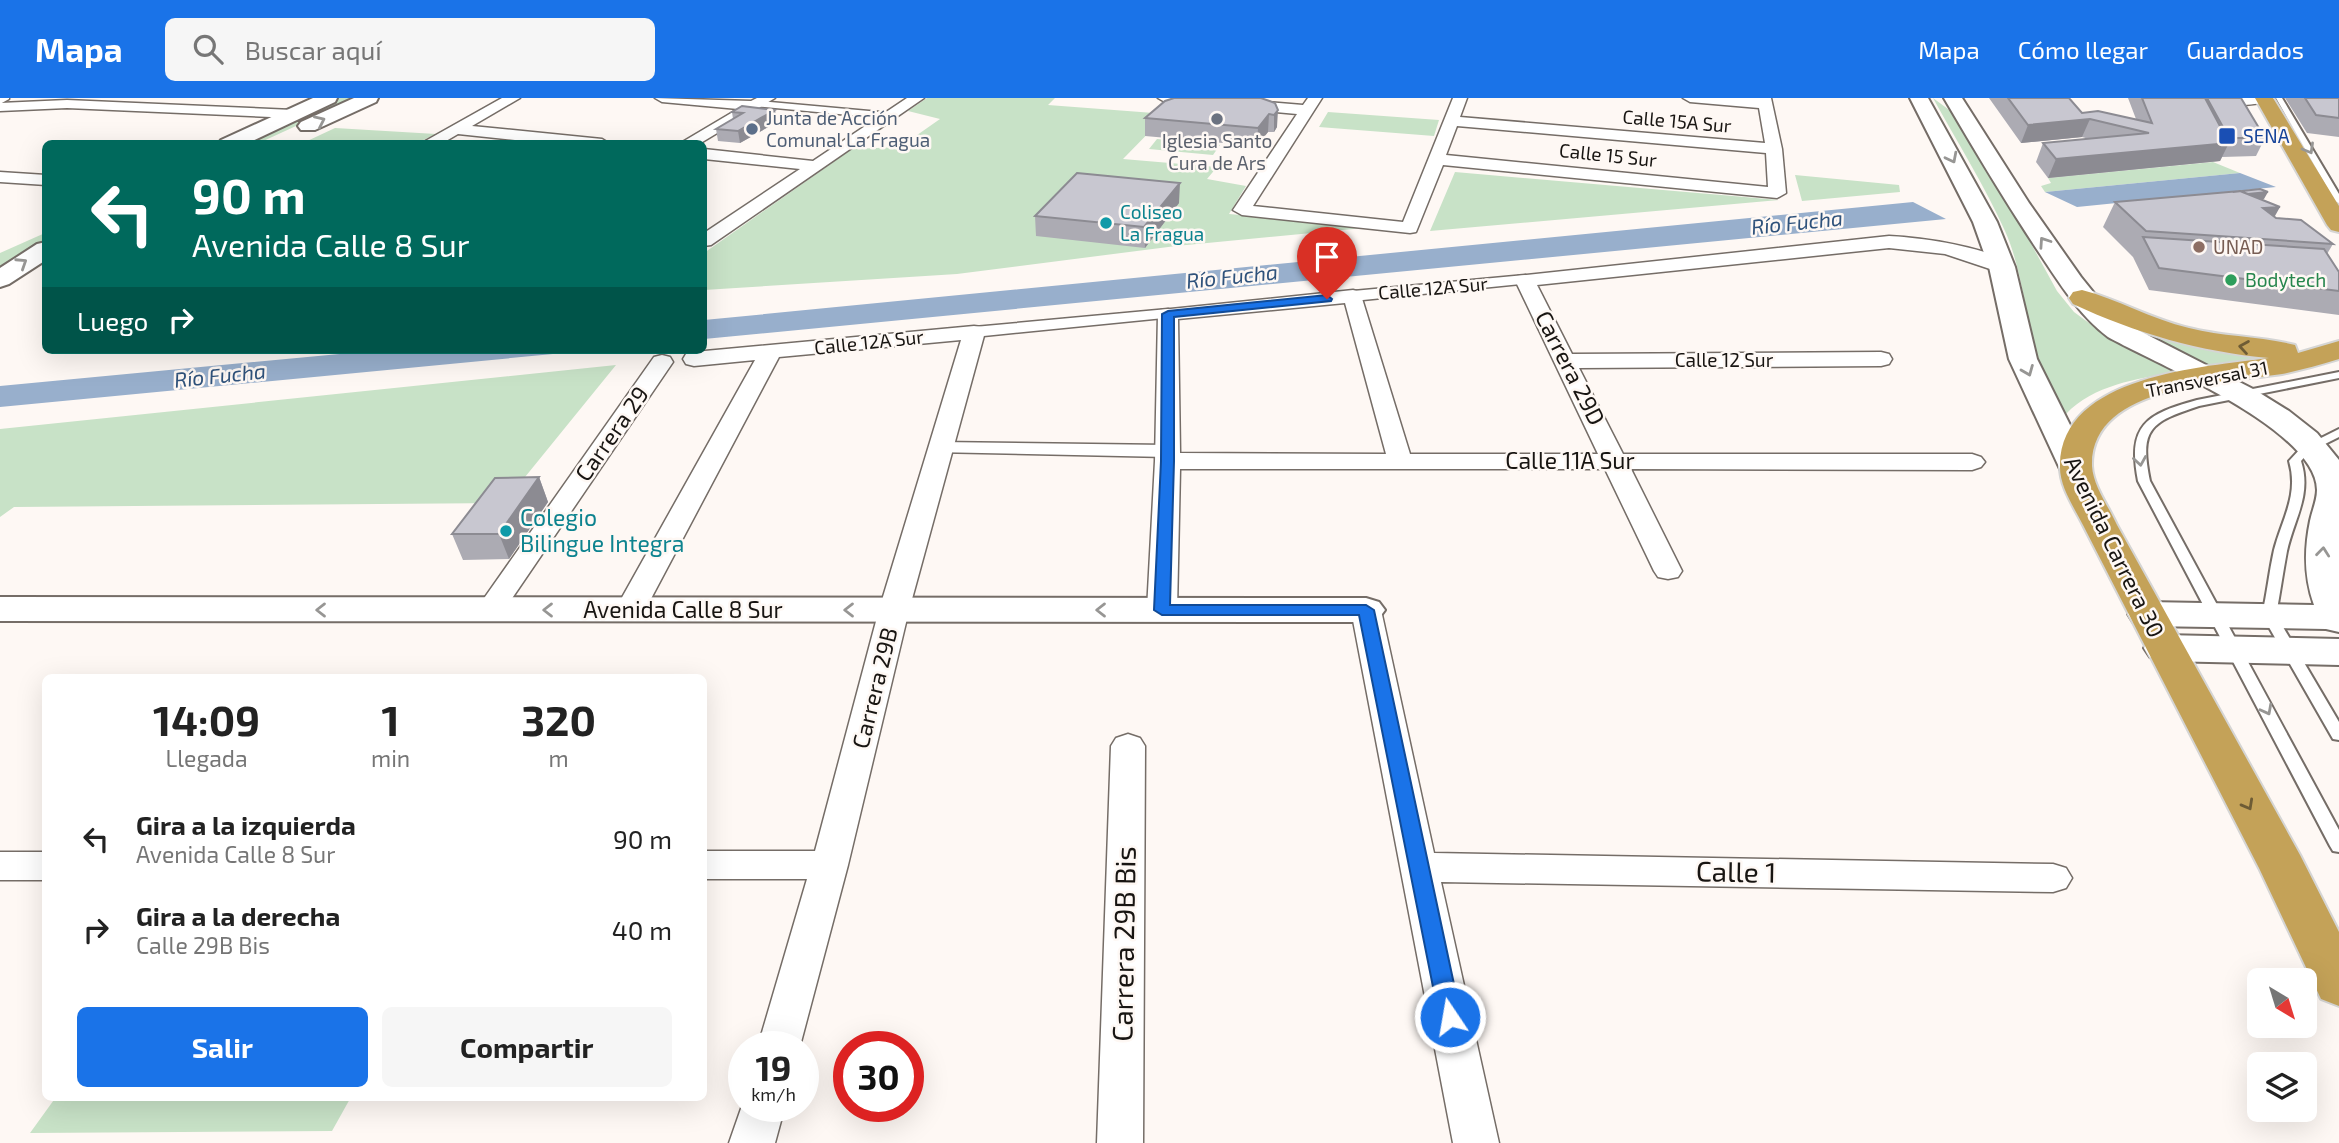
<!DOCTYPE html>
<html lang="es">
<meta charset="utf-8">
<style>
body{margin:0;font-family:"Exo 2",sans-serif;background:#f6f6f6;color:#222;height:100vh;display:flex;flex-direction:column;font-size:26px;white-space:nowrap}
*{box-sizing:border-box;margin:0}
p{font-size:23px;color:#767676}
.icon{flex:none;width:38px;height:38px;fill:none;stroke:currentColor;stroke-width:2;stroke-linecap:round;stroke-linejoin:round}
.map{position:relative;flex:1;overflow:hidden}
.drawer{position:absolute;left:42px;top:576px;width:665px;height:427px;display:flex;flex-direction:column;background:#fff;border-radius:10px;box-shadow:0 7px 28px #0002}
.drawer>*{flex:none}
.top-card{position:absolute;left:42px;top:42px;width:665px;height:214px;border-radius:10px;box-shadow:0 7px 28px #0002;background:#00695c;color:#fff;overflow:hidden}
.needle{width:46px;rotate:142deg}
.tools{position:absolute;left:2247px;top:870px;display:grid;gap:14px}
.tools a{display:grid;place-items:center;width:70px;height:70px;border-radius:10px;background:#fff;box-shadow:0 7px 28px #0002;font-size:35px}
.speed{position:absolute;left:728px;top:933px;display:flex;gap:14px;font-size:35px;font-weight:700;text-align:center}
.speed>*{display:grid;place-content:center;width:91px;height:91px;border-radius:50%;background:#fff;box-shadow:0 7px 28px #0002;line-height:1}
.speed small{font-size:18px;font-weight:400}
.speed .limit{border:10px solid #d22;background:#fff;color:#111}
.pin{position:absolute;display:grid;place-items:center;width:60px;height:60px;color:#fff;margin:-72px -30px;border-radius:50% 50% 50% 0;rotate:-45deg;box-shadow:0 0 7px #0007}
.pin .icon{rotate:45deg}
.me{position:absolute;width:77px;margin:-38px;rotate:348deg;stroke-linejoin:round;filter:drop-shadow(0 0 5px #0008)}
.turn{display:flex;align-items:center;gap:24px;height:147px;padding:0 35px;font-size:32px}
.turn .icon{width:91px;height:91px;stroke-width:2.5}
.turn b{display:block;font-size:49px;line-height:60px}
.then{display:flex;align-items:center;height:66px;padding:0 35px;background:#0003;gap:14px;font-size:26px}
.eta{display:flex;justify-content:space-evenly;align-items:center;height:119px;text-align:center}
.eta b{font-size:42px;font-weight:700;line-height:49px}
.button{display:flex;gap:14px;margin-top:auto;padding:14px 35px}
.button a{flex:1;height:80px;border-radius:10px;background:#1a73e8;color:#fff;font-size:28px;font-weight:700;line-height:80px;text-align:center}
.button a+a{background:#f6f6f6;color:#222}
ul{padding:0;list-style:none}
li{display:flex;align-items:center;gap:21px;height:91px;padding:0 35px}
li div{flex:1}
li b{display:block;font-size:26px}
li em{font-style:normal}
header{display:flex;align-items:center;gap:42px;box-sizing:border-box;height:98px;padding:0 35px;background:#1a73e8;color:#fff}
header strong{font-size:33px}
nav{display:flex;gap:38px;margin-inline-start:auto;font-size:24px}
.search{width:490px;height:63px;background:#f6f6f6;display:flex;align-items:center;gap:18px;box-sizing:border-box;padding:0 24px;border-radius:10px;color:#767676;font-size:26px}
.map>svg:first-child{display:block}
</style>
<header>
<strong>Mapa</strong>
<div class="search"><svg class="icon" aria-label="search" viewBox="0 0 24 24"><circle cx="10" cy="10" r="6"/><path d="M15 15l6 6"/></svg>Buscar aquí</div>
<nav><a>Mapa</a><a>Cómo llegar</a><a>Guardados</a></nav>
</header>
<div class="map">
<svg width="2339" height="1045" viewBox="0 0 2339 1045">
<rect width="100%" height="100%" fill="#fef8f4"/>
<path fill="#c8e2c7" d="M338 0H357L259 45 240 46Z
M927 0H1055L1048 7 1167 16 1123 61 1217 69 1207 81 1246 88 1229 116 1374 129 1176 148 957 176 704 192V155L852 51 900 49 940 21 908 13Z
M1933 0 1952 14 2012 111 2057 193 2074 214 2104 236 2175 274C2137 281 2093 287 2066 316 2024 266 2031 191 2005 133 1985 88 1957 44 1933 0Z
M1328 14 1439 22 1434 38 1319 29Z
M335 30 436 36 417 45H303Z
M1157 41 1220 47 1213 57 1149 51Z
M2213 64 2240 75 2045 94 2041 88 2051 85 2048 80Z
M1455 74 1779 102 1430 133Z
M1795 77 1899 87 1900 94 1802 103Z
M45 135V143L0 171V155Z
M2119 220 2272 257 2205 270Z
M616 267 504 405 14 409 0 419V331Z
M56 999H351L332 1033 30 1035Z"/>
<path fill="#98afcc" d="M2240 75 2276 89 2077 109 2045 94Z
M1913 104 1946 121 704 241V222Z
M382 252H595L0 309V288Z"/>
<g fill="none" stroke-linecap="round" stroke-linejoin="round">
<defs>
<path id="service" d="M2276 0H2282L2339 96V105L2335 103Z
M2339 274V280L2199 308C2151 324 2139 330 2150 383L2339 732V754L2333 753 2330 748 2138 383C2127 327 2146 316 2197 302Z
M2339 331V339L2309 354 2301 363C2312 397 2294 421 2287 453 2283 474 2280 496 2276 517L2339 624V642L2333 641 2262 517C2267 496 2269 474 2274 452 2282 421 2299 397 2289 363L2301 350Z"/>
<path id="pedestrian" d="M758 3 891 15 897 18 891 21 754 8 752 6Z
M1525 177 1530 179 1533 182 1530 185 1353 203 1345 198 1353 193Z
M1168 211 1174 213 1176 216 1174 219 974 239 966 234 974 229Z
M940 344 1167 347 1176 353 1167 359 933 354 931 350 933 346Z"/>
<path id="minor" d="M502 0H520L472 28 602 41 610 46H552L458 36 441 46H420Z
M655 0 751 3 757 0H775L699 46H679L738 11 662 4Z
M907 0H924L711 147 704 148V135L800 71 704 61V51L813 63Z
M1158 0H1217L1303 7 1308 0H1322L1253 108 1403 124 1453 0H1467L1460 19 1765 45 1759 10 1690 4 1683 0H1771L1782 51 1786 95 1777 100 1443 67 1416 134 1410 135 1242 117 1233 112 1297 16 1165 4ZM1457 28 1766 55 1768 89 1446 57Z
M67 2 293 12 300 16 293 20 67 10 0 13V5Z
M0 74 46 77V87L0 84Z
M1889 138C1915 139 1996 149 2012 169L2002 175 1945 156 1889 150 1537 187 1572 256 1881 254 1889 256 1892 261 1889 266 1881 268 1579 270 1623 356H1972L1981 359 1985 364 1981 369 1972 372 1631 371 1682 473 1678 479 1668 481 1658 479 1654 473 1605 371H1180L1177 512 1172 518 1162 521 1152 518 1147 512 1155 363 1158 216 1161 212 1353 192 1360 194 1410 356H1598L1515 182 1518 178ZM1345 205 1386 356 1180 355 1178 221Z
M974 228 982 229 985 234 909 512 848 767 800 948H758L807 781H704V753H815L879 512 961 242 779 259 645 512 640 518 630 521 620 518 615 512 755 262 694 268 686 266 683 261 686 256 694 254Z
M662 257 670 259 673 264 500 518 490 521 480 518 475 512 480 506 654 259Z
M1366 503 1376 506 1381 512 1434 755 2053 766 2066 770 2072 780 2066 790 2053 794 1441 784 1499 1045H1453L1351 512 1356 506Z
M1128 636 1140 640 1145 648 1143 1045H1097L1111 648 1116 640Z
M0 754H46V782H0Z
M744 1002V1008H785L775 1045H729Z"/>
<path id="tertiary" d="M0 0H9V1L0 6Z
M2186 0H2274C2264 10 2195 10 2186 0Z"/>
<path id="secondary" d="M313 0H337L335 4 246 46H218L221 42Z
M354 0H378L376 4 315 32H301L298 28 301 24Z
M1910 0H1928L1997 124 2015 169 2037 261 2092 371 2088 378 2076 381 2064 378 2060 371 2009 261 1989 169 1973 124Z
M1944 0H1962L2029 105 2081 179 2102 205 2128 227 2255 292 2289 313 2317 335 2339 362V534L2326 531 2147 528 2133 524 2128 516 2133 508 2147 504 2314 507C2304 479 2304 452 2310 423 2312 413 2317 402 2317 392 2316 331 2156 266 2108 239 2079 217 2060 186 2040 156 2006 105 1975 53 1944 0Z
M46 144V162L9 186 0 189V170L37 146Z
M0 499 1366 500 1379 504 1385 512 1379 520 1366 524 0 523Z
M2164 537 2339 541V567L2164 563 2150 559 2144 550 2150 541Z"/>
<path id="trunk" d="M2255 0H2273L2339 108V134L2331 132 2327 127Z
M2082 192C2117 201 2151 221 2189 230 2224 239 2260 238 2295 247L2298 255 2339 243V261C2320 267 2301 272 2282 276 2225 285 2090 286 2092 368 2093 388 2109 409 2117 427L2300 757 2339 834V908L2321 901 2259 770 2083 427C2074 409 2059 388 2060 367 2061 277 2204 269 2269 260 2201 254 2135 235 2073 206L2069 200 2073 194Z"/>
</defs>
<use href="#service" stroke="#756d67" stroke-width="4"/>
<use href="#pedestrian" stroke="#756d67" stroke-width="3"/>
<use href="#minor" stroke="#756d67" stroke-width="3"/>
<use href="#tertiary" stroke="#756d67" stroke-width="3"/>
<use href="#secondary" stroke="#756d67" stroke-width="4"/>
<use href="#trunk" stroke="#d5d5d4" stroke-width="4"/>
<use href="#service" fill="#fff" fill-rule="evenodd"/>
<use href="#pedestrian" fill="#fff" fill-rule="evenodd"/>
<use href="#minor" fill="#fff" fill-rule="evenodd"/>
<use href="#tertiary" fill="#fff" fill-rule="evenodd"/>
<use href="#secondary" fill="#fff" fill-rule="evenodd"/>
<use href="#trunk" fill="#c4a258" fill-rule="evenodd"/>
</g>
<path fill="#acabb3" d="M1989 0H2069L2082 15 2136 21 2128 0H2241L2265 40 2256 58 2222 59 2220 63 2048 80 2036 64 2043 45 2089 41 2082 39 2021 45Z
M2285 0H2339V39L2307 35Z
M1275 5 1277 29 1274 34H1268L1257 48 1145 38V20Z
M775 12 777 24 740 45 718 43 716 31 733 21 732 14Z
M2261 101 2274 119 2333 146 2327 156 2339 174V217L2149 192 2133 159 2103 129 2115 104 2264 101Z
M1179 105 1145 150 1036 138 1035 118Z
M539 379 548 404 509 461 463 462 452 436Z"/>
<path fill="#8c8b92" d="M775 12 777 24 740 45 738 33Z
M1278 12 1277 29 1274 34V17Z
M1269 16 1268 34 1257 48 1258 30Z
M2090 21 2082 39 2021 45 2028 27Z
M2229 45 2220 63 2048 80 2056 61Z
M1180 85 1179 105 1145 150 1144 129Z
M2268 94 2264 101 2237 104 2241 97Z
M2280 109 2266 134 2263 110Z
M539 379 548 404 509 461 499 436Z"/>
<path fill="#c8c7d0" stroke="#8c8b92" stroke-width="2" d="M1174 0H1261L1275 5 1278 12 1274 17 1269 16 1258 30 1145 20 1165 3Z
M2008 0H2069L2082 15 2098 13 2152 25 2142 0H2205L2229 45 2056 61 2043 45 2149 35 2090 21 2028 27Z
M2207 0H2241L2265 40H2229Z
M2305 0H2339V20L2316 17Z
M742 8 775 12 738 33 716 31 743 15 732 14Z
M1077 75 1180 85 1144 129 1035 118Z
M2260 91 2268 94 2248 96 2240 93 2233 94Z
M2240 93 2280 109 2263 110 2276 120 2301 122 2333 146 2146 133 2115 104Z
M2143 139 2324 151 2339 174V193L2159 170Z
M539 379 499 436H452L495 380Z"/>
<defs><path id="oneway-chevron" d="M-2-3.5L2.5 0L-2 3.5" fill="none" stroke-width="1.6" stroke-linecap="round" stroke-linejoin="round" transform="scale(1.75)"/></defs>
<g stroke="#979694">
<use href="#oneway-chevron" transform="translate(320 23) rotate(-25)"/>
<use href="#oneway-chevron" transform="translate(2309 51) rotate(60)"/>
<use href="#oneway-chevron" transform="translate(1952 60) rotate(63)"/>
<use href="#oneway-chevron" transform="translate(2044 144) rotate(-124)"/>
<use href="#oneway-chevron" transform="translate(22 165) rotate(-33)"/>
<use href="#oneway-chevron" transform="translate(2028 273) rotate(68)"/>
<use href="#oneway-chevron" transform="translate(2140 363) rotate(81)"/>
<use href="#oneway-chevron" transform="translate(2323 454) rotate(-84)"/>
<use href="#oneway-chevron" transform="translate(321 512) rotate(-180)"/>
<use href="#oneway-chevron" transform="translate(548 512) rotate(-180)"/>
<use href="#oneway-chevron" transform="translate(849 512) rotate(-180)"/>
<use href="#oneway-chevron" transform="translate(1101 512) rotate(-180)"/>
<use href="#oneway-chevron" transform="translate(2267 612) rotate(62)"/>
</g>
<g stroke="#6e5c35">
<use href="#oneway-chevron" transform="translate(2244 249) rotate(-171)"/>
<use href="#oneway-chevron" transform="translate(2248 707) rotate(61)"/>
</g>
<path fill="#1a73e8" stroke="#114b97" stroke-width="2" d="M1327 197 1332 201 1331 203 1174 219V363L1170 507H1366L1374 512 1461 919 1458 926 1450 929 1442 926 1439 919 1359 517H1162L1154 512 1161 363 1162 216 1168 213Z"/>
<circle fill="#6b7280" stroke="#fef8f4" stroke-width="2.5" cx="1217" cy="21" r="7"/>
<circle fill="#5c6f8a" stroke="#fef8f4" stroke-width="2.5" cx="752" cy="31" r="7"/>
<rect fill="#1a4fb4" stroke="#fef8f4" stroke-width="2.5" x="2218" y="29" width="18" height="18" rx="3.5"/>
<g fill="#0f9aa8" stroke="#fef8f4" stroke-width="2.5">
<circle cx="1106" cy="125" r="7"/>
<circle cx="506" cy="433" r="7"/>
</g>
<circle fill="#8d6e63" stroke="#fef8f4" stroke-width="2.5" cx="2199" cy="149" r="7"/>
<circle fill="#2e9e5b" stroke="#fef8f4" stroke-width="2.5" cx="2231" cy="182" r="7"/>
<g text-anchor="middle" stroke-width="5" stroke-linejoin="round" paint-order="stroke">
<g font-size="19" fill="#4e5e75" stroke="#fef8f4" text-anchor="start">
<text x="766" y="27">Junta de Acción<tspan x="766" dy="22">Comunal La Fragua</tspan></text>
</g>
<g font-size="19" fill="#181512" stroke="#fef8f4">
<text transform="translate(1677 23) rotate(5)" y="7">Calle 15A Sur</text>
<text transform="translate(1608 57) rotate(6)" y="7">Calle 15 Sur</text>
<text transform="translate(1433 190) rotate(-5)" y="7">Calle 12A Sur</text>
<text transform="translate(869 244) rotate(-6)" y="7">Calle 12A Sur</text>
<text x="1724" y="269">Calle 12 Sur</text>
<text transform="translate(2207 281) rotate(-11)" y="7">Transversal 31</text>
</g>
<g font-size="19" fill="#164399" stroke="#fef8f4" text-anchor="start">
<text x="2243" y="45">SENA</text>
</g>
<g font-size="19" fill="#5b616d" stroke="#fef8f4">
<text x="1217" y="50">Iglesia Santo<tspan x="1217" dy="22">Cura de Ars</tspan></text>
</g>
<g font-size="19" fill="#0d838f" stroke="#fef8f4" text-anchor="start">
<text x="1120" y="121">Coliseo<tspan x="1120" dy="22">La Fragua</tspan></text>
</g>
<g font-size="19" fill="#785e54" stroke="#fef8f4" text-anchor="start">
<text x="2213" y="156">UNAD</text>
</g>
<g font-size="19" fill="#27864d" stroke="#fef8f4" text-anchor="start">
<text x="2245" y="189">Bodytech</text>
</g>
<g font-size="21" font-style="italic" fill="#2f527b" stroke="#fef8f4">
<text transform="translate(1797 125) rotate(-6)" y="7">Río Fucha</text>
<text transform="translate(1232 179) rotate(-6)" y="7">Río Fucha</text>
<text transform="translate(220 278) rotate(-6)" y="7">Río Fucha</text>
</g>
<g font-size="23" fill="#181512" stroke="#fef8f4">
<text transform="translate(1570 270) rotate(63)" y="8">Carrera 29D</text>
<text transform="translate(612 336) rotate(-55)" y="8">Carrera 29</text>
<text x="1570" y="371">Calle 11A Sur</text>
<text transform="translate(2114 449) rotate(64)" y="8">Avenida Carrera 30</text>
<text x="683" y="520">Avenida Calle 8 Sur</text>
<text transform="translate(875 590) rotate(-76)" y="8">Carrera 29B</text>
</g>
<g font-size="23" fill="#0d838f" stroke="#fef8f4" text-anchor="start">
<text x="520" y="428">Colegio<tspan x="520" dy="26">Bilingue Integra</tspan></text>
</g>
<g font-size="28" fill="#181512" stroke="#fef8f4">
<text transform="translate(1736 774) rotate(1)" y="10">Calle 1</text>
<text transform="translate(1124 846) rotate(-89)" y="10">Carrera 29B Bis</text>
</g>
</g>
</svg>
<div class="tools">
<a><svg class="needle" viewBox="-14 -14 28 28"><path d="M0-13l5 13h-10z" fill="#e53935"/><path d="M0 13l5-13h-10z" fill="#767676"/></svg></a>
<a><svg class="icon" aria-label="layers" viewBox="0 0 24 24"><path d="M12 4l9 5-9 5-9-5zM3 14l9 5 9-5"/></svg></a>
</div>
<div class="speed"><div>19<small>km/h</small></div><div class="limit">30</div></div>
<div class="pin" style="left:1327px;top:201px;background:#d93025"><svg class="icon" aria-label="arrive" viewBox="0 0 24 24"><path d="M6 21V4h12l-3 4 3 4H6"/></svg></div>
<svg class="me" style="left:1450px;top:919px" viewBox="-20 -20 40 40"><circle r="17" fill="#1a73e8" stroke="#fff" stroke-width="3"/><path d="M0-11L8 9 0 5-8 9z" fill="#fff"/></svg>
<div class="top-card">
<div class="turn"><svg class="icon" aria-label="left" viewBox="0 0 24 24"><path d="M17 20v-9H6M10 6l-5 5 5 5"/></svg><div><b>90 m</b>Avenida Calle 8 Sur</div></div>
<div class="then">Luego<svg class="icon" aria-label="right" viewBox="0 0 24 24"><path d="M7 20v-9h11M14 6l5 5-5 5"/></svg></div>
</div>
<section class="drawer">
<div class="eta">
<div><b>14:09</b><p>Llegada</p></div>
<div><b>1</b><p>min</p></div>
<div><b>320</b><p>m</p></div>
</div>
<ul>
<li><svg class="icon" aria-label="left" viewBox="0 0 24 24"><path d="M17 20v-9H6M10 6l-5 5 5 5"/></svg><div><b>Gira a la izquierda</b><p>Avenida Calle 8 Sur</p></div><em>90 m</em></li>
<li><svg class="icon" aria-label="right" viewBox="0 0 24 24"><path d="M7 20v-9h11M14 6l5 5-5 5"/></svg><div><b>Gira a la derecha</b><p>Calle 29B Bis</p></div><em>40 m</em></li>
</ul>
<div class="button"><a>Salir</a><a>Compartir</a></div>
</section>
</div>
